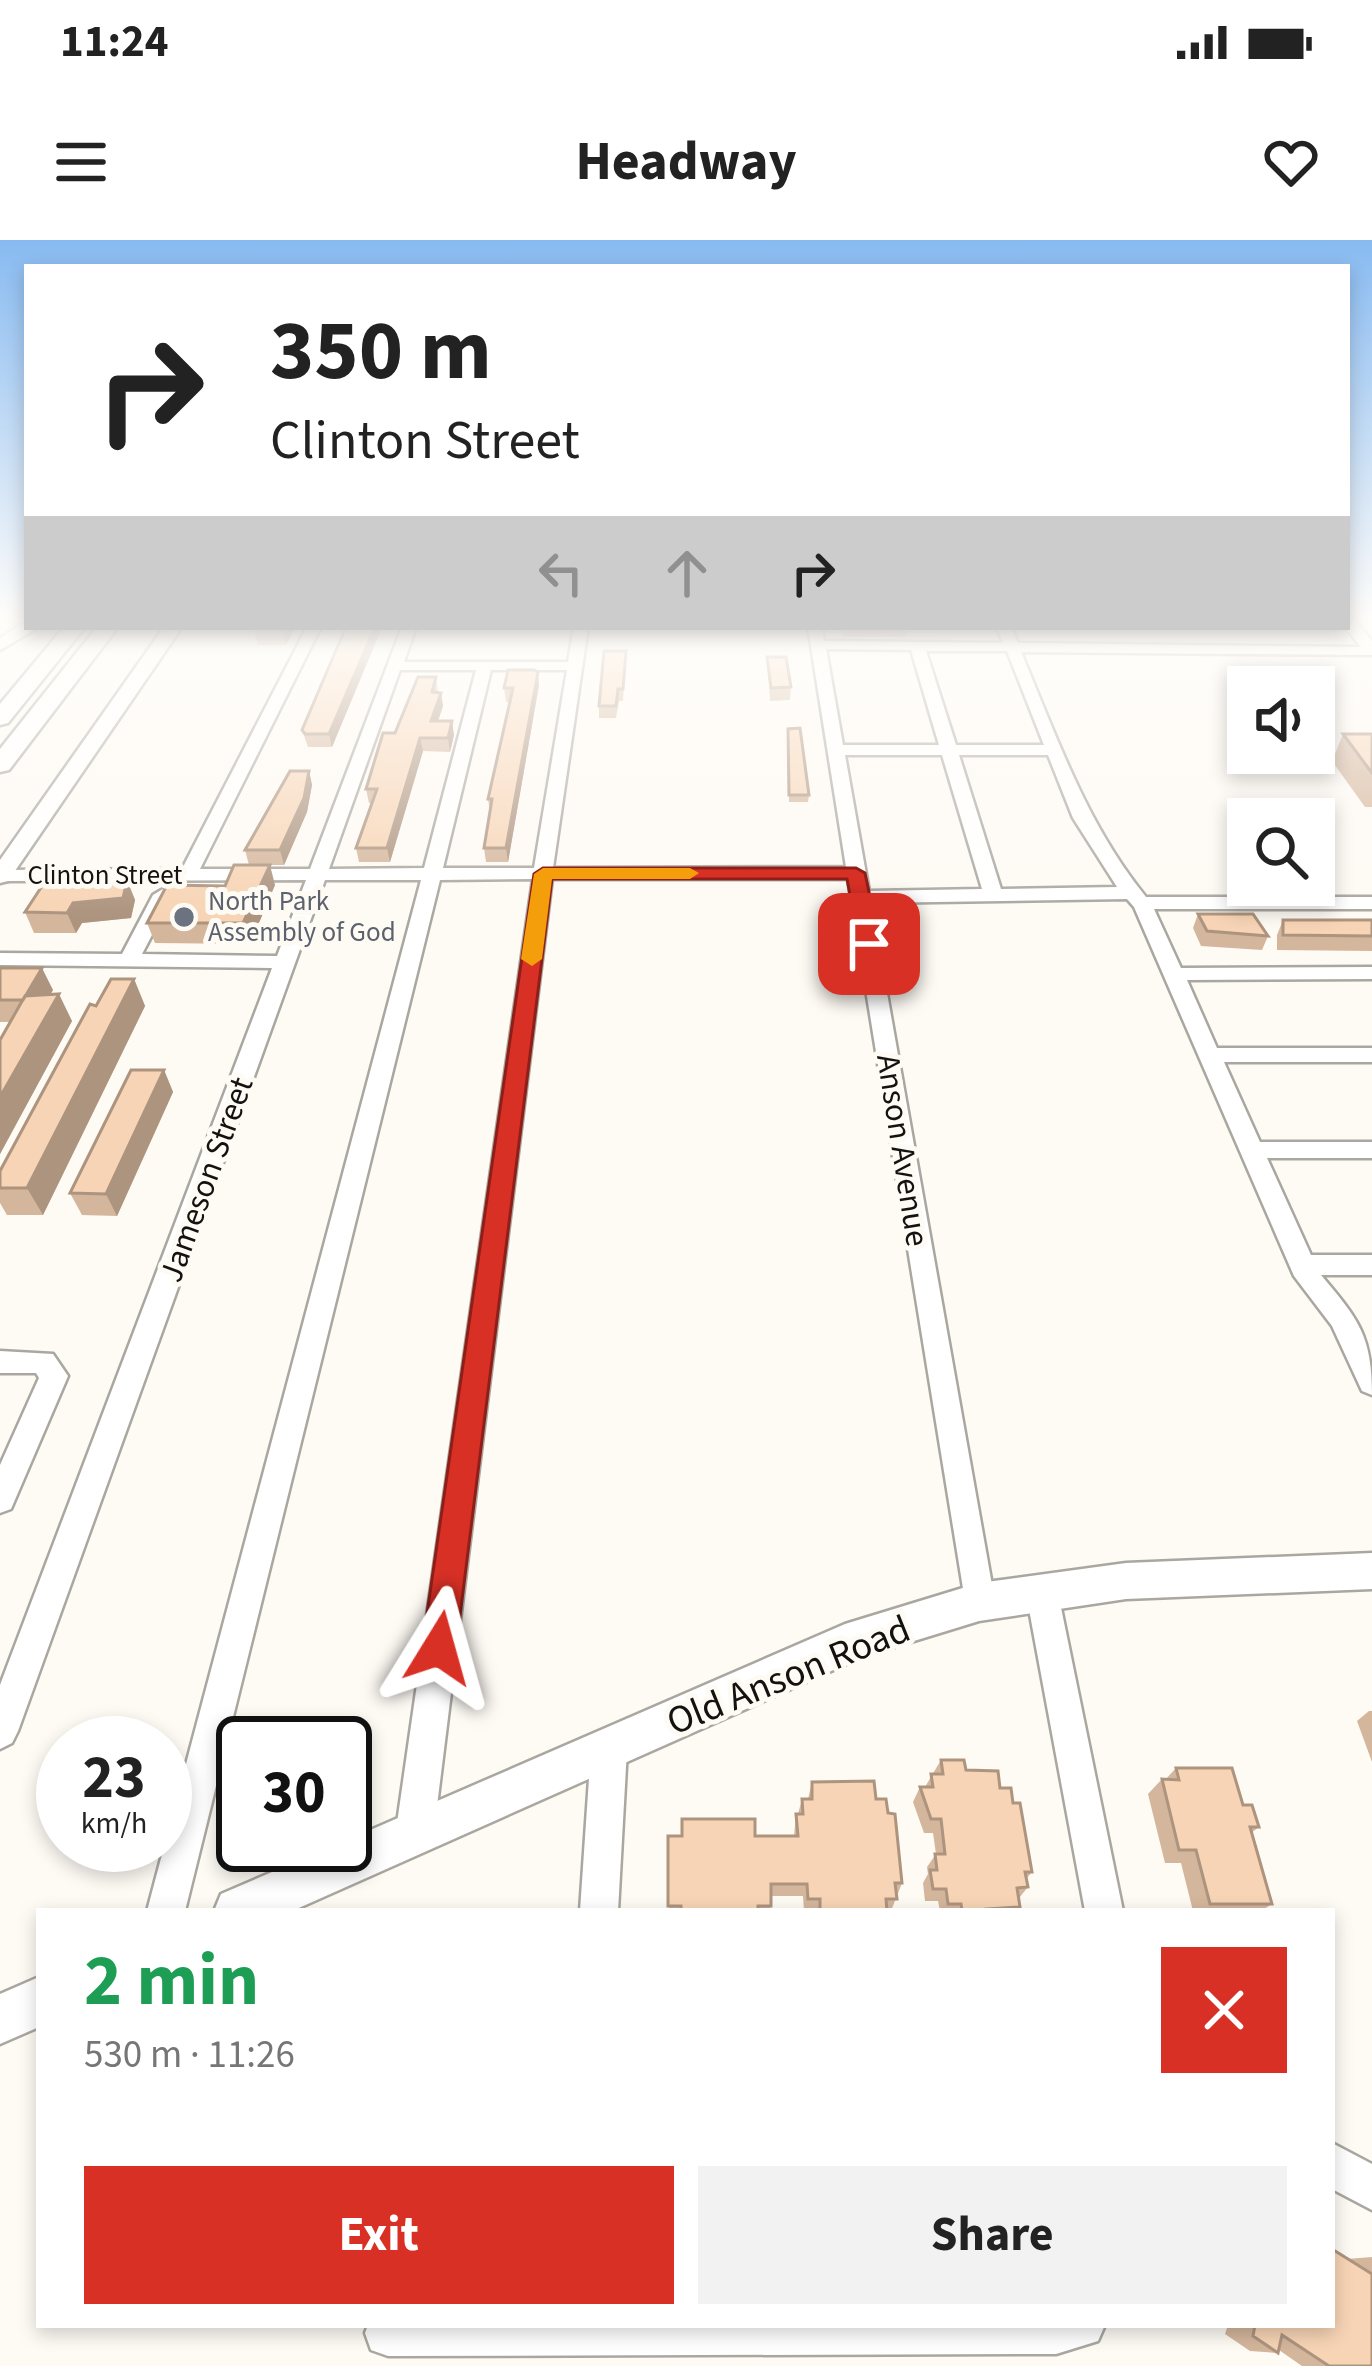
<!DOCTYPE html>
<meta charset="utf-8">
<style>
body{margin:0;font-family:"Source Sans 3",sans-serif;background:#f2f2f2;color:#222;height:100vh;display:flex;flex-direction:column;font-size:45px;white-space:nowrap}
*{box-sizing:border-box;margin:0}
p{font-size:39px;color:#767676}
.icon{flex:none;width:66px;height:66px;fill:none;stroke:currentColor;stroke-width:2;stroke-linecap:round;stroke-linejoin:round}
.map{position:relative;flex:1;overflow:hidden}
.details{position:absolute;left:36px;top:1668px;width:1299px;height:420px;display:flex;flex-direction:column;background:#fff;border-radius:0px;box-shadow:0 6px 18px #0003}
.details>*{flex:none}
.top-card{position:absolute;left:24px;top:24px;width:1326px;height:366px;border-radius:0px;box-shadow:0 6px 18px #0003;background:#fff;color:#222;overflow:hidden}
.fabs{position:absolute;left:1227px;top:426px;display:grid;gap:24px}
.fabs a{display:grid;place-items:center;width:108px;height:108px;border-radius:0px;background:#fff;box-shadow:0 6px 18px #0003;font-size:60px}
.speed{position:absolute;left:36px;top:1476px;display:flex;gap:24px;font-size:60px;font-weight:700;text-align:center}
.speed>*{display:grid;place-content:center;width:156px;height:156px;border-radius:50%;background:#fff;box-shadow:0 6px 18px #0003;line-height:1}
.speed small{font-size:30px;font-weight:400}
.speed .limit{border:6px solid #111;border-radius:18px;background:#fff;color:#111}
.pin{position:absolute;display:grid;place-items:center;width:102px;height:102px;color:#fff;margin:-51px;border-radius:24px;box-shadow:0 6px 18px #0006}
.me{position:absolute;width:132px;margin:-66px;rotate:8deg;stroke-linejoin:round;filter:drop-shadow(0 0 9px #0008)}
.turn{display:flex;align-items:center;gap:42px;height:252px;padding:0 48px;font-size:54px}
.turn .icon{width:156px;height:156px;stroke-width:2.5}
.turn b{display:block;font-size:84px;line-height:102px}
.lanes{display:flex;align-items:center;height:114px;padding:0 48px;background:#0003;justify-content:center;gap:60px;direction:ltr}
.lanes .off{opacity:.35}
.round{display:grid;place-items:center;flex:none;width:126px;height:126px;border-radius:0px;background:#f2f2f2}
.head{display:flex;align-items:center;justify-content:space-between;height:204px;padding:0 48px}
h1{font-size:72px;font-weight:700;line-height:90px;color:#1e9e55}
.button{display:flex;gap:24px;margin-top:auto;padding:24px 48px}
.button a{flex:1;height:138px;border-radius:0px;background:#d93025;color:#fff;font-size:48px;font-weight:700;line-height:138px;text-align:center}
.button a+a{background:#f2f2f2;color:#222}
.status{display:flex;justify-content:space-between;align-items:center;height:84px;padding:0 60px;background:#fff;direction:ltr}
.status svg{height:33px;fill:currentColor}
header{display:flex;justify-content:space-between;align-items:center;height:156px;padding:0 48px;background:#fff;font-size:54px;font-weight:700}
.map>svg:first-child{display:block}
</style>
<div class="status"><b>11:24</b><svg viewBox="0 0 49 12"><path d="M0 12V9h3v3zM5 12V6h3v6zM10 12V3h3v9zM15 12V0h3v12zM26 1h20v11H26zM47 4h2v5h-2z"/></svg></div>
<header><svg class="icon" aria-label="menu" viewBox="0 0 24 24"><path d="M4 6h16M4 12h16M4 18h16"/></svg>Headway<svg class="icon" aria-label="heart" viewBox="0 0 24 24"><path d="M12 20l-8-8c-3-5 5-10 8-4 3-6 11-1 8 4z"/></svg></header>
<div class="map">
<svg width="1372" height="2126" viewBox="0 0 1372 2126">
<rect width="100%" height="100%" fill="#fefaf4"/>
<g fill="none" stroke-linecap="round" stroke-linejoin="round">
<defs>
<path id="minor" d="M1347 378H1353L1372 401V415L1021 412C1057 498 1087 585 1146 657H1372V669H1154L1181 728 1372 727V739L1187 740 1217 808H1372V822H1224L1260 902H1372V918H1267L1311 1015H1372V1035H1321C1358 1079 1372 1095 1372 1155L1362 1151 1332 1086 1294 1036 1134 667 1127 659 871 663 995 1362 991 1373 979 1377 967 1373 848 639H552L434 1590 428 1603 415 1609 402 1603 396 1590 533 639 440 640 185 1671H147L421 640H325L18 1491 12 1503 0 1509V1445L272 728 0 725V713L122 714 153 655 163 649 173 655 142 714 277 716 306 640 1 641 0 630 182 629 307 387H321L200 629H310L402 387H416L404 422H568L574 387H588L553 628 846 627 808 387H822L824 401 1003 403 997 387H1011L1018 403 1361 407 1345 387ZM826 409 911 410 939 505H843ZM926 411H1007L1044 505H956ZM400 430H476L424 628 329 629ZM491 430H567L534 628H443ZM845 515H942L982 649 869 651ZM959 515H1048L1073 578 1117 647 1001 649Z
M0 1111 53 1114 68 1136 11 1269 0 1273V1225L39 1138 36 1133H0Z
M1042 1338 1054 1342 1058 1353 1123 1671H1085L1026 1353 1030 1342Z
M609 1491 622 1496 627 1509 618 1671H580L591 1509 596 1496Z
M1332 1903 1372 1924V1970L1332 1949Z
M368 2085H1105L1098 2101 1056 2114 388 2116 371 2110 365 2093Z"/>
<path id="major" d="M24 383 39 387 0 410V398Z
M164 387H182L8 641 0 643V620Z
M1372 1313V1349L1126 1359 979 1381 865 1416 292 1671H214L221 1654 335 1605H345V1601L845 1384 979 1343 1126 1323Z
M39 1737V1787L0 1804V1754Z"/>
<path id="highway" d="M64 387H85L8 483 0 485V464Z
M97 387H118L9 530 0 532V509Z"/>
</defs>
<use href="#minor" stroke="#aaa7a1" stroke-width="5"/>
<use href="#major" stroke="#aaa7a1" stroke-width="5"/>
<use href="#highway" stroke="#aaa7a1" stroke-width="5"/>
<use href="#minor" fill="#fff" fill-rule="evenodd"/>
<use href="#major" fill="#fff" fill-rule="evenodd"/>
<use href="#highway" fill="#fff" fill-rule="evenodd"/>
</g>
<path fill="#d4b69c" d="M253 387H296L286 405H258Z
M346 387H379L380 392 332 507H308L302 490Z
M842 387H907L905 397H843Z
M626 411 623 461H619L616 478H599V466Z
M767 417 791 447 790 460 770 461Z
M436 437 438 453H441L443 466 438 481 454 495 450 512 423 511 390 622H359L356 608 372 563H369L366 549 395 493Z
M539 445 508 622H486L484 608 490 572 488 559 510 462H506L504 448Z
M788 489 809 555 808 562H789Z
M1343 494H1372V567H1365L1332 521Z
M309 531 312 545 307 572 284 625H249L245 610Z
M127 640 135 660 131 678 82 683 76 693H34L25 672Z
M275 645 250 704 155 703 147 683Z
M1198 674 1268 696 1262 710 1201 706 1193 688Z
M1283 680H1372V711L1277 710V695Z
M0 728 53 750 50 754 72 781 0 914V800L10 782H0Z
M134 739 145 766 43 975H7L0 963V931L96 766Z
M164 830 173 852 117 976 82 975 70 953Z
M1369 1471H1372V1522L1357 1481Z
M941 1520 966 1530 1000 1548 1013 1563 1032 1632 1026 1639 1028 1647 1019 1658 1020 1667 1017 1671H940L938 1661H925L923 1643 928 1634 927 1627 936 1614 933 1593H924L913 1562 920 1547H925Z
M1176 1528 1243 1565 1259 1587 1251 1593 1272 1664 1261 1671H1193L1181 1623H1165L1148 1554 1162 1539 1165 1540Z
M812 1542 876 1559 902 1643 891 1671H804L803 1656H771L770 1671H669L668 1596H794L796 1574H798L802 1559H808Z
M1372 2017V2126H1302L1279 2110 1278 2113 1250 2111 1225 2094 1228 2085H1332L1347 2019Z"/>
<path fill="#ad947f" d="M282 387H296L286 405Z
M375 387H379L380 392 332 507 329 494Z
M538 432 539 445 508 622 506 608Z
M441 453 443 466 433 495 431 481Z
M452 481 454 495 450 512 448 498Z
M420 498 423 511 390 622 387 608Z
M309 531 312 545 307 572 284 625 280 610Z
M270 625 275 645 250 704 243 683Z
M127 640 135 660 131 678 82 683 76 693 67 673 73 663Z
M42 728 53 750 34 782 23 760Z
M134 739 145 766 43 975 27 948Z
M59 754 72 781 0 914V857Z
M164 830 173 852 117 976 106 954Z"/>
<path fill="#f7d4b5" stroke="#ad947f" stroke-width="3" d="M346 387H375L329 494H305L302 490Z
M604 411H626L623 449H618L616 466H599Z
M767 417H786L791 447 771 448Z
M508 430H534L538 432 506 608H484L492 559H488L513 448H504Z
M418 437H436L432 452 441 453 431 481H452L448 498H420L387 608H356L377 549H366L383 493H395Z
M800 488 809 555H789L788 489Z
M1343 494H1372V533Z
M290 531H309L304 558 280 610H245Z
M234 625H270L243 683H147L167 645 225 646Z
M127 640 123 658 73 663 67 673 25 672 44 643Z
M1198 674H1253L1268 696 1207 691Z
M1283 680H1372V696L1283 695Z
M0 728H42L23 760H0Z
M111 739H134L27 948H0V931L90 764 96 766Z
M59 754 0 857V800L25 756Z
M131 830H164L106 954 70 953Z
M941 1520H964L966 1530 998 1531 1000 1548H1011L1013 1563H1020L1032 1632H1025L1028 1647 1017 1648 1020 1667 986 1669 987 1671H962L961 1664H948L946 1649H933L930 1630H937L935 1614H945L941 1579H931L920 1547H933L931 1534H943Z
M1176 1528H1232L1243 1565H1252L1259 1587H1250L1272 1664H1210L1196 1610H1179L1162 1539 1179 1540Z
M874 1541 876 1559H886L888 1573 895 1574 902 1643H895L897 1659H886L887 1671H820V1659H808L807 1644H771V1666H758V1671H681V1666H668V1596H682V1579H755V1596H798L796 1574H803L802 1559H812V1542Z
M1332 2009 1372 2034V2126H1329L1282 2095 1278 2113 1253 2096 1255 2085H1332Z"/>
<linearGradient id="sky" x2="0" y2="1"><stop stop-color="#87baf1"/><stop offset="0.56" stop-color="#fffdfa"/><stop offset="1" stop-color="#fffdfa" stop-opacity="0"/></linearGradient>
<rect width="1372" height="676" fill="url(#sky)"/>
<path fill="#d93025" stroke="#8d1f18" stroke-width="3" d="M543 628H856L865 633 880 704 869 710 859 704 847 639H552L456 1408 451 1419 439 1424 427 1419 422 1408 534 634Z"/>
<path fill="#f59e0b" d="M543 628H690L699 633 690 639H552L542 719 532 726 521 719 534 634Z"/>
<circle fill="#6b7280" stroke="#fefaf4" stroke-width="4.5" cx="184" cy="677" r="12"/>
<g text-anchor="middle" stroke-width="10" stroke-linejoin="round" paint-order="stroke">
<g font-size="27" fill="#131210" stroke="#fefaf4">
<text x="105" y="644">Clinton Street</text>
</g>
<g font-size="27" fill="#5b616d" stroke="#fefaf4" text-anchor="start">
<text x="208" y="670">North Park<tspan x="208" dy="31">Assembly of God</tspan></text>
</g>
<g font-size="33" fill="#131210" stroke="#fefaf4">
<text transform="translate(904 910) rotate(81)" y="12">Anson Avenue</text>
<text transform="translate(205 939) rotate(-70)" y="12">Jameson Street</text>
</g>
<g font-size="39" fill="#131210" stroke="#fefaf4">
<text transform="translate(788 1434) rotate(-22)" y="14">Old Anson Road</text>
</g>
</g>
</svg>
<div class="fabs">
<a><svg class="icon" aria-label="sound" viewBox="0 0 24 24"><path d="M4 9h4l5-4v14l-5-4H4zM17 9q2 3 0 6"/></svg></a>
<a><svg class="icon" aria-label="search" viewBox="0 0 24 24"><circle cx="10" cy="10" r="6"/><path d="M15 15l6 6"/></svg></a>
</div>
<div class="speed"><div>23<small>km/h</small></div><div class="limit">30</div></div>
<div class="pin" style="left:869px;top:704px;background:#d93025"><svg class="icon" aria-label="arrive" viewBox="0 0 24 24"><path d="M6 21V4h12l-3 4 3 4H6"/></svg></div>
<svg class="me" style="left:439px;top:1408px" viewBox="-20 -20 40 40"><path d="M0-17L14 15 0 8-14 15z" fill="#d93025" stroke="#fff" stroke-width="4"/></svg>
<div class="top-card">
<div class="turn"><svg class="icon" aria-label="right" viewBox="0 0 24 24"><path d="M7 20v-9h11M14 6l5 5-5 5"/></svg><div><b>350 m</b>Clinton Street</div></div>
<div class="lanes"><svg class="icon off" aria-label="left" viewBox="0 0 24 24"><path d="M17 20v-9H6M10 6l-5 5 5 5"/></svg><svg class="icon off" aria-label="ahead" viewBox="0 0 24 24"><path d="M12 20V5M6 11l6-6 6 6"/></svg><svg class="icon" aria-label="right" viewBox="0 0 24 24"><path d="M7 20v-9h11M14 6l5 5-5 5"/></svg></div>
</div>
<section class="details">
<div class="head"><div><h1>2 min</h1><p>530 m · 11:26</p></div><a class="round" style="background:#d93025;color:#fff"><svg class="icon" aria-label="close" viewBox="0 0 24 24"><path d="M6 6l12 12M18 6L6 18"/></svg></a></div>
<div class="button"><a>Exit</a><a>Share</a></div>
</section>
</div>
